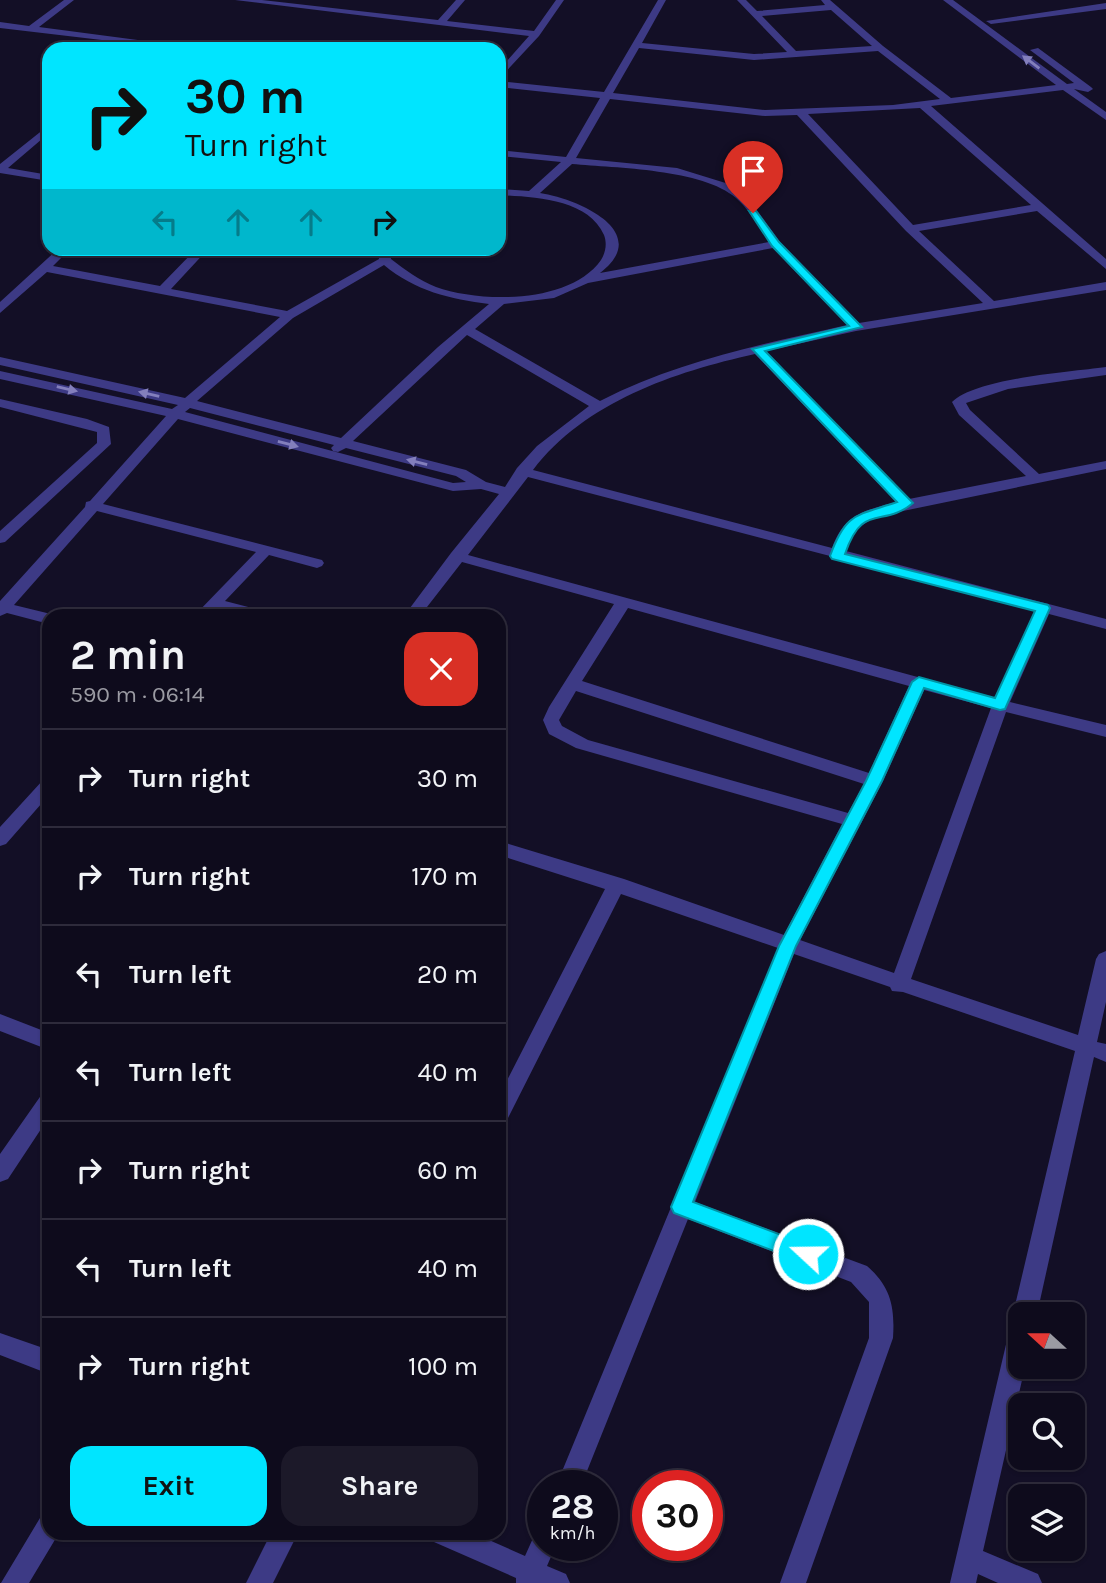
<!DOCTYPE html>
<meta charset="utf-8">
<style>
body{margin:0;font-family:Karla,sans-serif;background:#1c1929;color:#f1f3f6;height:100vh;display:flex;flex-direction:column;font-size:26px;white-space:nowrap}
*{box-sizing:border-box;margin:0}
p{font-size:23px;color:#9b9ba3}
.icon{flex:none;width:38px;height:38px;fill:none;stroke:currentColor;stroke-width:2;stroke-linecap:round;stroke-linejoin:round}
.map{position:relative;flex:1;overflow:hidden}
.side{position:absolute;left:42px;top:609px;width:464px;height:931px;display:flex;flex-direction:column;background:#0e0b1c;border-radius:21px;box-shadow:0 2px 5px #0004,0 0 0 2px #2e2b3b}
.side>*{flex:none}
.hud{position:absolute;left:42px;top:42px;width:464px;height:214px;border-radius:21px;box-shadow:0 2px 5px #0004,0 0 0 2px #2e2b3b;background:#00e5ff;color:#111;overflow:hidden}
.needle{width:46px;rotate:291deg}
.buttons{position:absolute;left:1008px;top:1302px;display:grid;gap:14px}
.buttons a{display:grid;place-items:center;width:77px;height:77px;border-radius:14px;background:#0e0b1c;box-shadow:0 2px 5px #0004,0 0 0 2px #2e2b3b;font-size:35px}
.speed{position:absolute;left:527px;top:1470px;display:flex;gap:14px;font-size:35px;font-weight:700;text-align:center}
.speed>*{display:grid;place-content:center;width:91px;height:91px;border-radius:50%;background:#0e0b1c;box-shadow:0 2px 5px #0004,0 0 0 2px #2e2b3b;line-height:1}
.speed small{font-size:18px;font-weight:400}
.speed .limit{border:10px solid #d22;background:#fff;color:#111}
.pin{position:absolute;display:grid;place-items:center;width:60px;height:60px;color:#fff;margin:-72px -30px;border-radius:50% 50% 50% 0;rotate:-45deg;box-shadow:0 0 7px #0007}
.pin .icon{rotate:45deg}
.me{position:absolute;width:77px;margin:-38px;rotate:291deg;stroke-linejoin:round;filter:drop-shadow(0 0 5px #0008)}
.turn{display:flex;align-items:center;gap:24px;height:147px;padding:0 28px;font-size:32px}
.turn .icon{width:91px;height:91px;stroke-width:2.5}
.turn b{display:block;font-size:49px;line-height:60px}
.lanes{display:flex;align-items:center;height:66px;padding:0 28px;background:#0003;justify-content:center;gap:35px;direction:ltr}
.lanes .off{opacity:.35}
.round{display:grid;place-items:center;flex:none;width:74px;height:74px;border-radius:21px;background:#1c1929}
.head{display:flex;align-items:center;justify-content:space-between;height:119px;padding:0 28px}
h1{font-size:42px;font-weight:700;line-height:52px}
.action{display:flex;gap:14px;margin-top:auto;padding:14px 28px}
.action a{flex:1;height:80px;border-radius:21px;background:#00e5ff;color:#111;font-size:28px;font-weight:700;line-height:80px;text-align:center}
.action a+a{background:#1c1929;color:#f1f3f6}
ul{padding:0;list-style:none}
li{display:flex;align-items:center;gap:21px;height:98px;padding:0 28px;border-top:2px solid #2e2b3b}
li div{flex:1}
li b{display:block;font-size:26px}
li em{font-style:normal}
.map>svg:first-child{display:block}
</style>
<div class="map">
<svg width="1106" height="1583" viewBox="0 0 1106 1583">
<rect width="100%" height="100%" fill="#130f26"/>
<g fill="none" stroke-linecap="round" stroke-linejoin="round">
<path fill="#3d3a85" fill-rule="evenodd" d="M64 0H74L39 27 206 49H178L0 28V22L29 26Z
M235 0H262L438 20 456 0H465L447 21 534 31 556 0H564L539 36 499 79V70L529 36Z
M658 0H666L642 43 754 54 787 52 737 0H746L757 11 825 5 821 0H830L883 46 951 98 1056 85 943 0H953L1067 84 1074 83 1030 50 1038 48 1091 87 1093 89 1088 92 1074 89 1106 112V120L1063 90 931 106 1106 259V269L1037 211 919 231 994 301 1106 282V290L856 331 766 351 909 499 1026 476 959 415 952 402C977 378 1070 372 1106 367V375L1008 389 966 403 970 410 1039 474 1106 461V469L874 517 853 532 846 551 1106 619V629L1049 614 1010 702 1106 725V737L1006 712 911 979 1078 1035 1096 959 1099 954 1106 951V1002L1097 1042 1106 1044V1062L1094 1057 1037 1314H1020V1323L1013 1314 1075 1051 903 992 892 991 890 987 794 954 695 1202 867 1266C891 1287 895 1307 893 1338L806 1583H780L869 1338V1302L851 1282 688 1219 581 1486H556L778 948 621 894 506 1122 499 1125V1096L605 889 499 855V841L624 879 784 935 842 824 576 748 549 734 543 720 549 707 614 604 462 562 420 616H404L451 553 499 494 481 489 453 491 178 419 103 504 322 560 324 563 322 566 317 568 269 555 225 601 267 612 269 616H243L218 609 211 616H194L256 552 97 511 14 605 55 615 49 616V624L7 613 0 616V601L85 507 86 502 90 501 166 416 0 379V371L172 409 178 405 0 365V357L185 398 280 317 47 272 0 313V302L59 248H71L53 266 160 286 197 248H209L171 289 287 311 379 259 378 248H390L391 259C405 270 419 280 436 287 481 303 570 304 601 260 606 252 607 243 604 235 588 198 532 197 499 195V189L529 191 561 162 499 156V150L566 157 600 98 499 87V81L604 92ZM831 10 872 46 796 51 762 16ZM639 48 754 60 878 51 940 99 893 105 765 110 613 93ZM610 99 765 116 797 115 906 231 983 303 859 323 780 242 746 195 732 185 677 168 576 158ZM920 108 1031 205 913 225 808 114ZM572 164C616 168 703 169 736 198 749 209 759 228 769 242L600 273C655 231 575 198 540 193ZM773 248 847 325C760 345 681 360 600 401L475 329 504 304 554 298 588 283ZM384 265C415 291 450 299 489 304L438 347 341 438 197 401 293 318ZM467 335 589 406 537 446 517 468 505 487 486 482 466 470 353 441ZM755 354 896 502C864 511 845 513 832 548L533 470C585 402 674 372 755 354ZM190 408 334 445 331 448 333 451 338 452 346 448 456 476 466 482 453 483 185 412ZM528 477 830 556 832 559H842L1035 610 995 698 468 555ZM628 608 909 686 869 773 582 681ZM924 690 991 708 894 973 800 940 883 781ZM576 691 864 784 848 813 588 740 562 726 559 720Z
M1106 3V9L991 24 986 21Z
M49 125V133L8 168 49 175V181L0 173V164Z
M0 399 87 419 109 427 111 444 5 542 0 543V531L97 443V432L0 407Z
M49 778V795L6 844 0 846V827L43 780Z
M0 1014 49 1033V1050L0 1031Z
M49 1091V1117L8 1179 0 1182V1154L42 1094Z
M1020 1325V1367H1025L983 1551 1038 1574 1042 1583H998L978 1574 976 1583H950L1008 1336 1012 1328Z
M0 1333 49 1350V1374L0 1355Z
M49 1514V1533H59L29 1583H1L40 1518Z
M542 1532V1545H556L547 1566 566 1574 570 1583H516V1578L434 1542 430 1533H473L525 1556 534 1536Z
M271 1533H298L273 1583H246Z"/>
</g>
<defs><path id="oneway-solid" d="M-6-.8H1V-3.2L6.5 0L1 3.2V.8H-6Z" transform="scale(1.75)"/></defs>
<g fill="#837fbc">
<use href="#oneway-solid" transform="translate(1031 62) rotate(-143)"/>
<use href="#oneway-solid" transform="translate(67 389) rotate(13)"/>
<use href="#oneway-solid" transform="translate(149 394) rotate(-167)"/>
<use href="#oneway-solid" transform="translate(288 444) rotate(15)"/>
<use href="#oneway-solid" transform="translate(417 462) rotate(-166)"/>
</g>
<path fill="#00e5ff" stroke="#0095a6" stroke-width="2" d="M749 211H756L779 242 862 327 765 351 913 503C882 529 863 501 845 554L1048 605 1050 608 1005 709 1000 710 924 688 882 781 796 946 693 1202 816 1248 819 1254 816 1261 808 1264 674 1213 671 1207 779 946 866 781 912 682 919 677 995 698 1035 611 832 559 830 556C846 512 856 516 897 502L752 349 849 326 772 246Z"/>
</svg>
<div class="buttons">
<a><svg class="needle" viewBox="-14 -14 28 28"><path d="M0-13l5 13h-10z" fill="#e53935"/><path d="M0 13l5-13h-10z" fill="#9b9ba3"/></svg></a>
<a><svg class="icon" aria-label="search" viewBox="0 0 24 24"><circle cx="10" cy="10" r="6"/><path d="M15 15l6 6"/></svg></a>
<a><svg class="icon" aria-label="layers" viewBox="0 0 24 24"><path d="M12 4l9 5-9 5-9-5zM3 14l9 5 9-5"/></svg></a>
</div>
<div class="speed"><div>28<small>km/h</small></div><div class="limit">30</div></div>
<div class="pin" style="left:753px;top:213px;background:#d93025"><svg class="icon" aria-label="arrive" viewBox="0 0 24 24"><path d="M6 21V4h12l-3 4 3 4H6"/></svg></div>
<svg class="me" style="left:808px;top:1254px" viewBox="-20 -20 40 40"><circle r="17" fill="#00e5ff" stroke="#fff" stroke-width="3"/><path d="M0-11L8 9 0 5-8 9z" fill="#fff"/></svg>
<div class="hud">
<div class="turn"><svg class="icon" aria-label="right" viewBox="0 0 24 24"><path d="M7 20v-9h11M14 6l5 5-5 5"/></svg><div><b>30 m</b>Turn right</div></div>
<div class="lanes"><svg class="icon off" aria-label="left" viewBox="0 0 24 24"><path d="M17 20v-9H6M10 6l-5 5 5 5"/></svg><svg class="icon off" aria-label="ahead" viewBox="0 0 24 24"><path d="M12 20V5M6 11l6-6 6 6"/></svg><svg class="icon off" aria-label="ahead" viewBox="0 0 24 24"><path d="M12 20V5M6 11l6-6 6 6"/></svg><svg class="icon" aria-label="right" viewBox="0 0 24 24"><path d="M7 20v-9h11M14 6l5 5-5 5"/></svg></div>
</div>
<section class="side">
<div class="head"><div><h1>2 min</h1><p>590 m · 06:14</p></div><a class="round" style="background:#d93025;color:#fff"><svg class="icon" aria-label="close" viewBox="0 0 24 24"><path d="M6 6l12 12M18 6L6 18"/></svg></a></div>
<ul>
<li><svg class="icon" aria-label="right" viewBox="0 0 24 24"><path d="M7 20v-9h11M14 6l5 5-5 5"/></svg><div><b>Turn right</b></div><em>30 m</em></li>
<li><svg class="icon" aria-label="right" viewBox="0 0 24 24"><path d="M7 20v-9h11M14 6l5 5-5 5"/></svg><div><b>Turn right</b></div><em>170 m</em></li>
<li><svg class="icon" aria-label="left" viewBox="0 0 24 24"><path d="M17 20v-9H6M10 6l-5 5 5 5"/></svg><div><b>Turn left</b></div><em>20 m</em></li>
<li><svg class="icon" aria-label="left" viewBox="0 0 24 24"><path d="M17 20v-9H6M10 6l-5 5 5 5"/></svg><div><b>Turn left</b></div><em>40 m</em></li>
<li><svg class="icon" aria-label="right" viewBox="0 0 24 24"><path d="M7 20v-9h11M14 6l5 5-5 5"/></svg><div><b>Turn right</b></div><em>60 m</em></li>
<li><svg class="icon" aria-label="left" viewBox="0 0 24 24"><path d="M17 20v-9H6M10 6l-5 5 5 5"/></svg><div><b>Turn left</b></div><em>40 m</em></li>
<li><svg class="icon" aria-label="right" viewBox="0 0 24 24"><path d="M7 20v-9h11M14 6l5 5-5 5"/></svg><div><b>Turn right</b></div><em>100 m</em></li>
</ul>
<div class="action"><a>Exit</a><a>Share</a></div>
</section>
</div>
